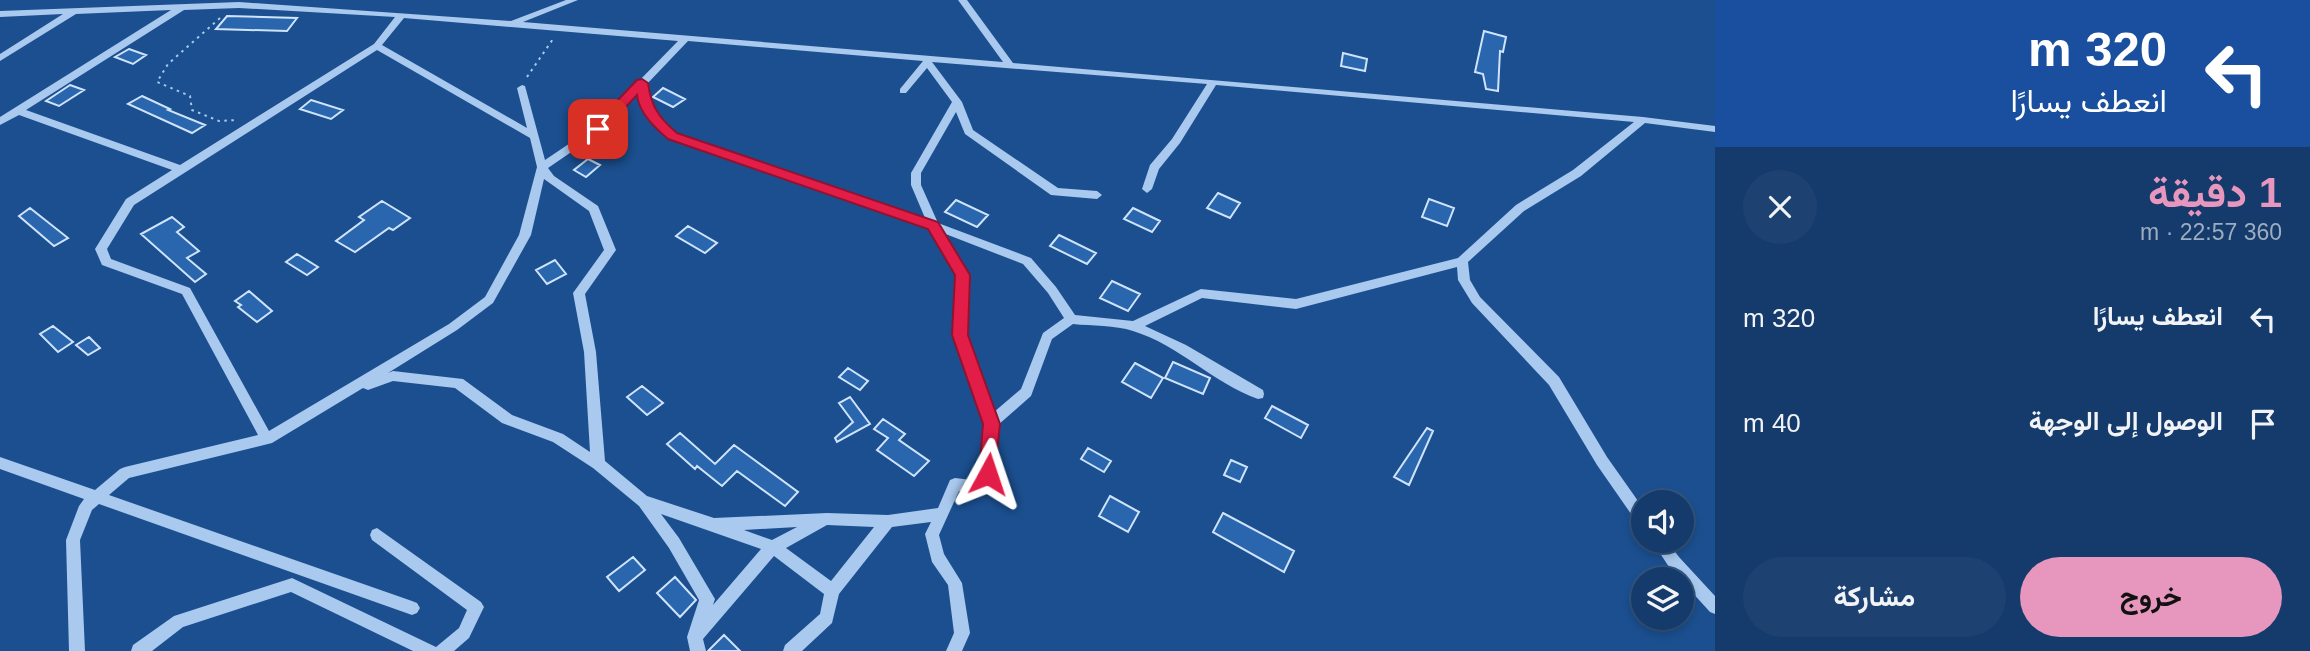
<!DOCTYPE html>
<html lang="ar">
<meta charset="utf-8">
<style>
body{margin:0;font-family:Arial,Vazirmatn,sans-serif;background:#1d4271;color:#f1f3f6;direction:rtl;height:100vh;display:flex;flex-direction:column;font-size:26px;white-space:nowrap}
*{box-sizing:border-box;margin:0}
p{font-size:23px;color:#9dadc1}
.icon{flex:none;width:38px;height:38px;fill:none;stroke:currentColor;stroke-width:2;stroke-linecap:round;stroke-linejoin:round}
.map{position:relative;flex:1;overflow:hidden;direction:ltr}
.details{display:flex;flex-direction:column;background:#143b6b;width:595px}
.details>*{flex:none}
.guide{background:#1a4fa0;color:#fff;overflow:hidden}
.buttons{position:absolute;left:1631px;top:490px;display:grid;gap:14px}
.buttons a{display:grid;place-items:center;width:63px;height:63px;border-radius:50%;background:#143b6b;box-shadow:0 4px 10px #0003,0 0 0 2px #33557e;font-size:35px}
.pin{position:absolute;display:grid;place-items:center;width:60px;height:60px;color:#fff;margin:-30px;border-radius:14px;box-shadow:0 4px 10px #0006}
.me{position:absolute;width:77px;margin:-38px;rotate:5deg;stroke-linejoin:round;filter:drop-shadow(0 0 5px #0008)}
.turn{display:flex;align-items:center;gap:24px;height:147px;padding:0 28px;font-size:32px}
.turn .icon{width:91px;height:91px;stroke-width:2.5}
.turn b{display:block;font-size:49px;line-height:60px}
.round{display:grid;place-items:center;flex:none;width:74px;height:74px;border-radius:37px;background:#1d4271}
.overview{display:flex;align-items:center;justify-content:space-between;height:119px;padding:0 28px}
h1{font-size:42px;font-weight:700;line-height:52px;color:#e797bd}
.action{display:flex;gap:14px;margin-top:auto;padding:14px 28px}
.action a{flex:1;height:80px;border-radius:42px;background:#e797bd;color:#111;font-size:28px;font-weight:700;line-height:80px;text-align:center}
.action a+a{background:#1d4271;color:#f1f3f6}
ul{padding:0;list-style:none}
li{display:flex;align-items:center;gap:21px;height:105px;padding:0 28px}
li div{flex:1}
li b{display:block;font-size:26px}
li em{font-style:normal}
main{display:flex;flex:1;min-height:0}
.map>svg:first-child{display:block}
</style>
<main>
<section class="details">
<div class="guide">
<div class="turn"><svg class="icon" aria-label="left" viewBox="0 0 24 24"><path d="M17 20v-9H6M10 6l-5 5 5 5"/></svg><div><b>320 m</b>انعطف يسارًا</div></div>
</div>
<div class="overview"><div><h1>1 دقيقة</h1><p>360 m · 22:57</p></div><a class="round"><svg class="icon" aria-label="close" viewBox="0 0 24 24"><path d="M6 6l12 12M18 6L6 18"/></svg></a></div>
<ul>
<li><svg class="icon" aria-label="left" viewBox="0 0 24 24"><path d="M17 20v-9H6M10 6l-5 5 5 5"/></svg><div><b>انعطف يسارًا</b></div><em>320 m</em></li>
<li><svg class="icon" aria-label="arrive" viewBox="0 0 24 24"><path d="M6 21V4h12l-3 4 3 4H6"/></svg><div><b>الوصول إلى الوجهة</b></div><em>40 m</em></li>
</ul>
<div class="action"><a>خروج</a><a>مشاركة</a></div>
</section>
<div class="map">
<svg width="1715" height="651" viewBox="0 0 1715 651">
<rect width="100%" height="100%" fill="#1b4f8f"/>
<path fill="#2a66ad" stroke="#cfe3fa" stroke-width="2" d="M227 16 297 18 287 31 216 29Z
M1484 31 1506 37 1503 52 1500 51 1498 91 1486 89 1483 74 1475 72Z
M129 49 146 55 133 64 115 57Z
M1343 53 1367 59 1365 71 1341 66Z
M70 85 84 90 59 106 46 101Z
M663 88 685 99 673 107 653 97Z
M142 96 170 109 168 110 205 125 192 133 128 104Z
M311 100 343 110 331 119 300 109Z
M588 159 600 165 586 177 574 170Z
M1218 193 1240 203 1230 218 1207 208Z
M1429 199 1454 208 1447 226 1422 217Z
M956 200 988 215 977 227 945 212Z
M382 201 410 218 393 230 389 228 355 252 336 241 364 220 359 217Z
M30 208 68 238 54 246 19 216Z
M1133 208 1160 221 1152 232 1124 219Z
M172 217 184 227 177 232 199 251 187 258 206 274 195 282 141 234Z
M688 226 717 243 705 253 676 236Z
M1059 235 1096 253 1087 264 1050 246Z
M297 254 318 267 307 275 286 262Z
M555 260 566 274 547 284 536 270Z
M1112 281 1140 294 1128 311 1100 298Z
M249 291 272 311 257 322 238 307 241 305 235 301Z
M53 326 73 342 58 352 40 334Z
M89 337 100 348 88 355 76 345Z
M1173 362 1210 378 1203 394 1165 378Z
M1135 363 1163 378 1151 398 1122 382Z
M848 368 868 381 860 390 839 377Z
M642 386 663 403 647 415 627 397Z
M850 397 870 424 837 442 835 438 853 422 839 403Z
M1272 406 1308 425 1301 438 1265 418Z
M883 419 905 434 899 440 929 461 914 476 877 450 888 438 874 429Z
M1427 428 1433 431 1409 485 1394 477Z
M680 433 715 464 734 445 798 492 785 506 737 471 722 486 697 466 695 469 667 444Z
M1088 448 1111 461 1104 472 1081 459Z
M1231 460 1247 467 1240 482 1224 475Z
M1110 496 1139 512 1128 532 1099 516Z
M1223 513 1294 551 1284 572 1213 532Z
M633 557 645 570 619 591 607 577Z
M675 577 696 600 680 617 657 593Z
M724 635 740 651H708Z"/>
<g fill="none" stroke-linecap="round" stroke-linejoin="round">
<path stroke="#a9c9ee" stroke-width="2" stroke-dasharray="2.5 4.5" stroke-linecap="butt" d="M220 18 168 64 157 82 190 96 192 110 219 121 236 120
M527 77 553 39"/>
<path fill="#a9c9ee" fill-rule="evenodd" d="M566 0H578L523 22 1003 62 958 0H967L1013 63 1643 117 1715 126V132L1645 123 1581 176 1524 211 1468 262 1470 280 1480 297 1559 377 1607 457 1643 508V525L1638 524 1597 465 1549 385 1472 303 1458 280 1457 267 1296 309 1202 298 1145 326 1186 345 1263 390 1264 394 1263 398 1258 399C1213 383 1179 345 1133 331 1115 325 1092 326 1073 324L1052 339 1031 396 998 425V460L990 492 985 494 959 491 939 535 944 554 962 583 970 633 962 651H946L954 633 948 585 932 562 925 534 931 522 892 527 839 594 832 623 802 651H783L785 645 820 614 824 594 774 556 703 639 706 651H690L687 637 699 600 669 548 639 506 593 468 553 442 502 423 455 388 393 381 368 390 363 388 272 443 129 478 109 495 412 601 417 603 420 608 417 613 412 615 99 504 92 510 80 540 85 651H69L66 540 79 506 84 499 0 469V457L95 490 120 469 125 467 258 435 182 294 102 265 95 249 126 199 172 170 19 115 0 125V117L171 10 76 14 0 61V54L63 14 0 17V11L239 2 511 21ZM239 8 395 17 374 44 180 165 26 110 184 10ZM404 18 678 41 594 127 545 160 525 86 522 85 517 88 527 128 382 45ZM688 41 923 61 900 89V93H906L927 68 952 102 911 173V185L925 218 676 134C660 119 651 105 647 84ZM377 50 530 138 537 167 519 235 485 297 449 324 269 431 190 288 111 259 107 249 134 205ZM932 62 1207 84 1172 139 1150 165 1142 189 1147 193 1152 189 1159 169 1180 143 1216 85 1634 122 1573 170 1516 205 1458 258 1296 299 1201 289 1133 321 1075 315 1056 287 1031 258 938 223 921 185V173L956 112 965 134 1051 195 1097 199 1102 195 1097 191 1058 188 973 130 962 102ZM639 92 646 113 668 138 929 228 956 275 954 335 984 423V460L980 481 955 478 950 480 938 508 888 515 827 513 714 518 647 496 605 461 596 352 585 294 616 250 598 206 554 176 548 168 602 131ZM544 179 589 211 604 250 573 293 584 352 590 452 563 434 512 415 463 379 393 371 388 373 457 330 493 303 531 235ZM943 233 1023 264 1048 293 1064 318 1043 333 1021 389 994 412 966 335 968 275ZM661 514 761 549 713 605 715 599 712 594 679 538ZM827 525 874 527 831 581 786 548ZM797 527 772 540 744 530Z
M377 528 481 602 484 607 469 638 454 651H413L291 592 183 627 152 651H131L133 645 174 616 292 578 436 647 459 628 467 610 372 540 370 535 372 530Z
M1652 541H1667L1679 557 1715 596V614L1710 612 1669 567Z"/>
</g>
<path fill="#e11d48" stroke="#92132f" stroke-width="2" d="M642 79 648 83C651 106 659 118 677 133L938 222 970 275 968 335 1000 424 994 480 988 482 982 480 979 474 983 424 952 335 955 275 928 229 668 139C655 128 639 113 637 95L602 132H593V126L637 80Z"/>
</svg>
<div class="buttons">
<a><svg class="icon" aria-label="sound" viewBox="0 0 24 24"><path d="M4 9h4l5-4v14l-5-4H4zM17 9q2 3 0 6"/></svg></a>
<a><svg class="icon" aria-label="layers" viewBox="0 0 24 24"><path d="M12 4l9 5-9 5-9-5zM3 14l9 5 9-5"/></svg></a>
</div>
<div class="pin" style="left:598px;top:129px;background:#d93025"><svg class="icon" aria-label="arrive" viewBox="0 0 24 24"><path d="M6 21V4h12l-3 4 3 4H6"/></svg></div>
<svg class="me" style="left:988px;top:474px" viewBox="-20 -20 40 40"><path d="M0-17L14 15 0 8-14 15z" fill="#e11d48" stroke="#fff" stroke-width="4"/></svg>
</div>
</main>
